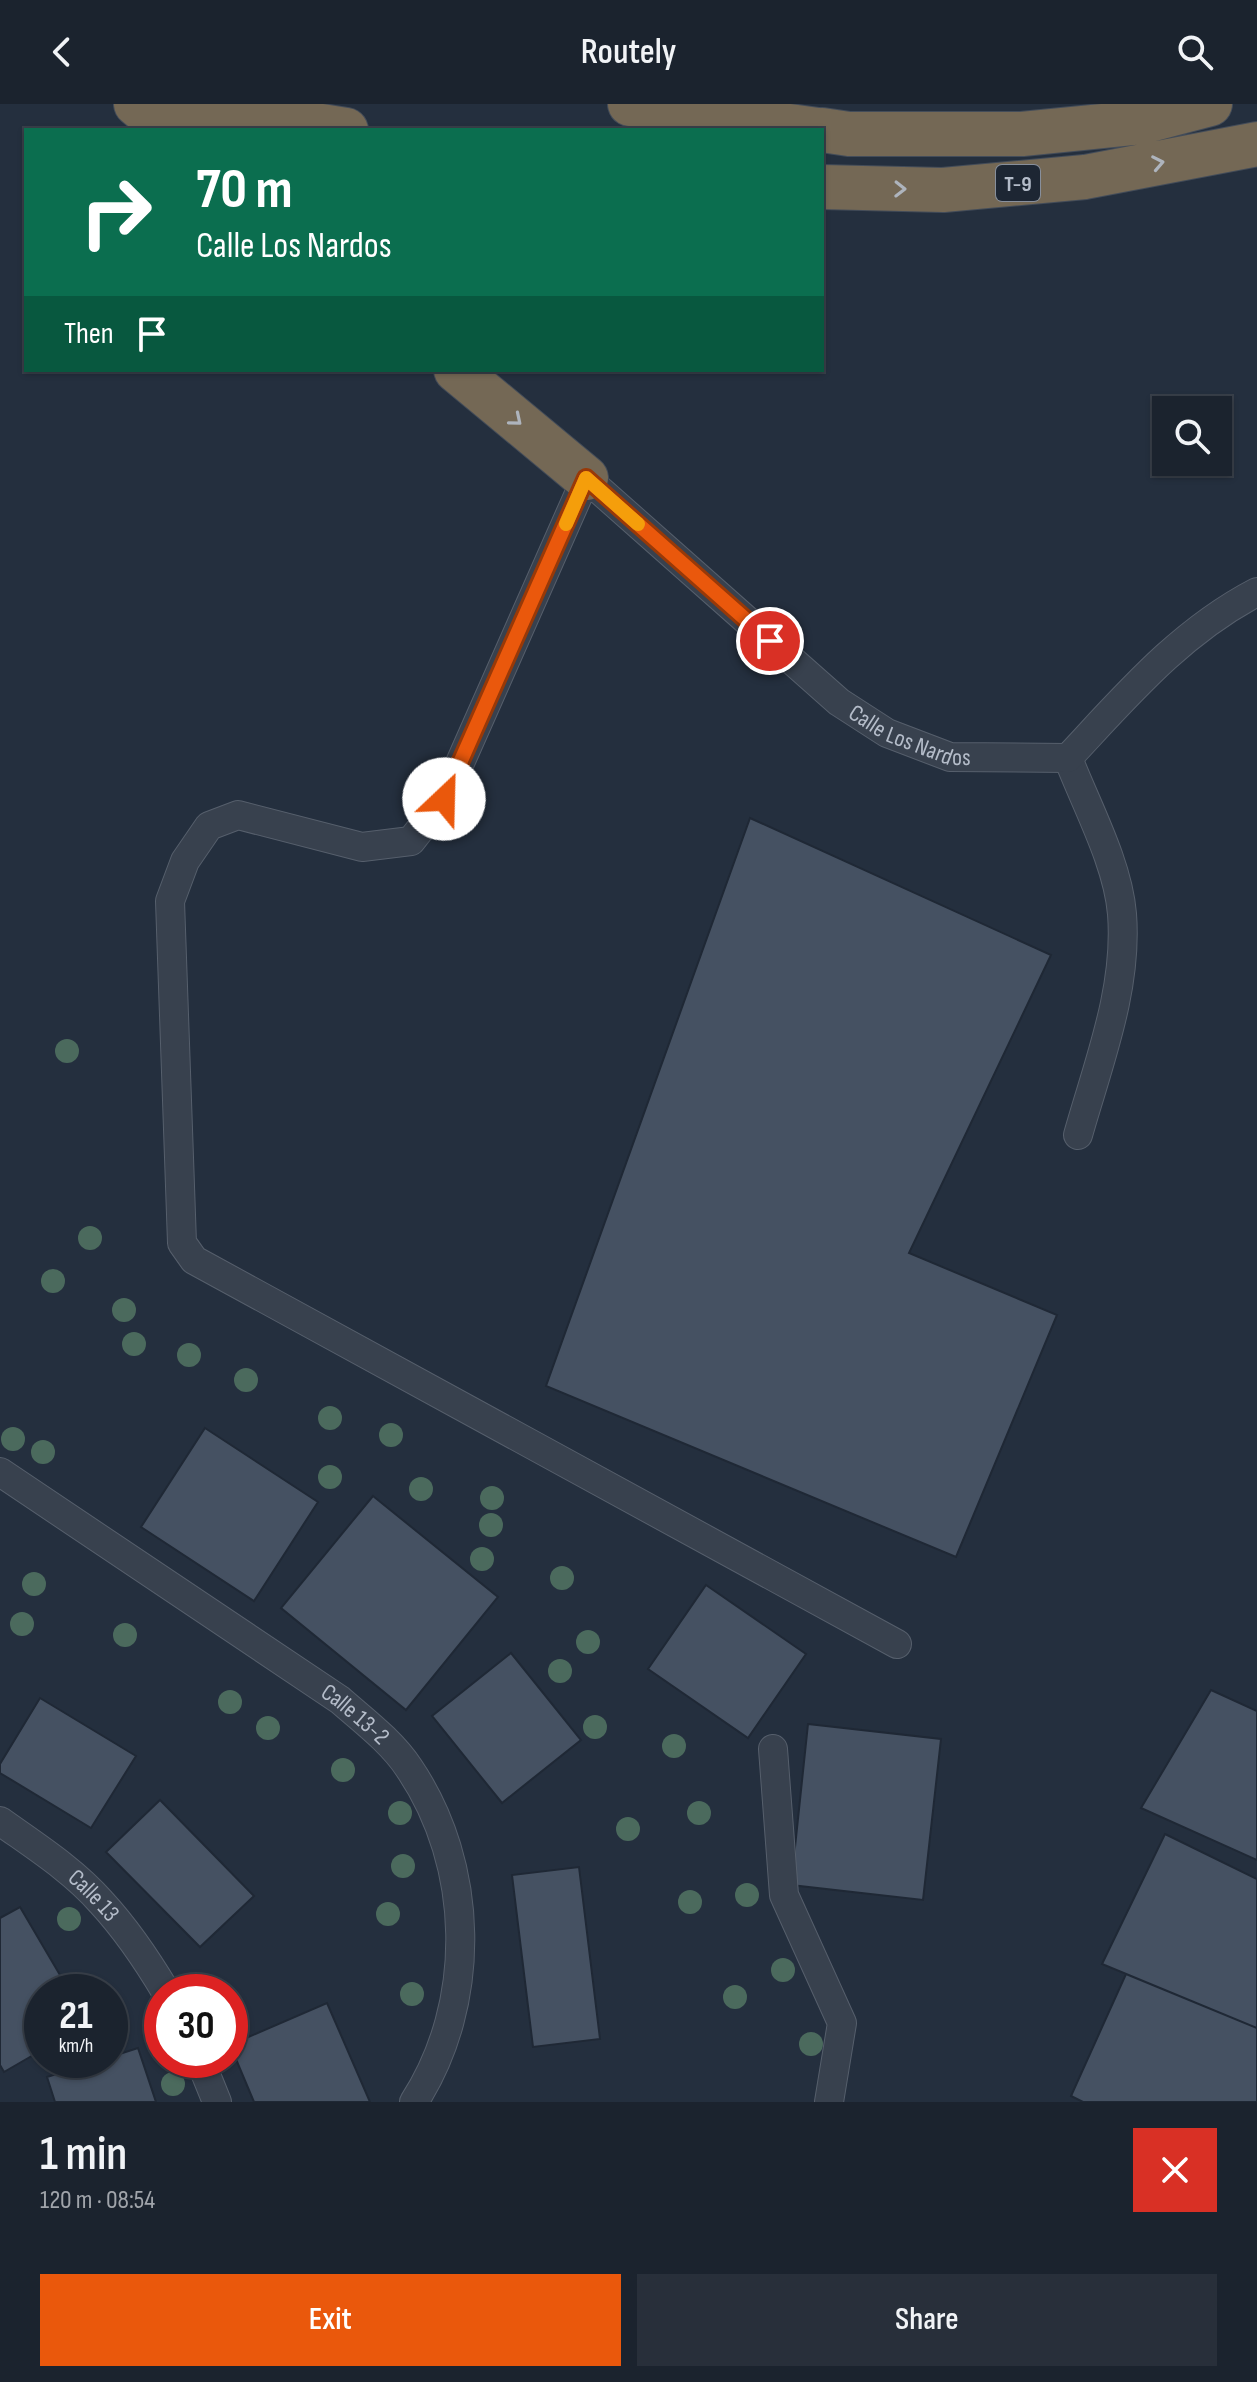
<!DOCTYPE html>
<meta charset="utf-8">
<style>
body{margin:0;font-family:"Sofia Sans Condensed",sans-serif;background:#282f3a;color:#f1f3f6;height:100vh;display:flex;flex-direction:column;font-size:30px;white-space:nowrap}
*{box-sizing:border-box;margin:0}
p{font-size:26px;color:#a0a4aa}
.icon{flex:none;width:44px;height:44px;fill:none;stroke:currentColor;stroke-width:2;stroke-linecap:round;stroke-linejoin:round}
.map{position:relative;height:1998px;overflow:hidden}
.sheet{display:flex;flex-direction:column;background:#1b232e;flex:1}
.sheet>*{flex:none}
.top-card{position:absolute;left:24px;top:24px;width:800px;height:244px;border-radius:0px;box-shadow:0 2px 6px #0004,0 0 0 2px #39404a;background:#0b6e4f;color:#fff;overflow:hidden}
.controls{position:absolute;left:1152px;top:292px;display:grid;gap:16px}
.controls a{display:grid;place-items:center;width:80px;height:80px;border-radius:0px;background:#1b232e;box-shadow:0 2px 6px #0004,0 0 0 2px #39404a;font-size:40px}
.speed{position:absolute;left:24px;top:1870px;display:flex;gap:16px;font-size:40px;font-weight:700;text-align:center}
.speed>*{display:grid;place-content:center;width:104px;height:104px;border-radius:50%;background:#1b232e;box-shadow:0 2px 6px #0004,0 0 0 2px #39404a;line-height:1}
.speed small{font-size:20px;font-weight:400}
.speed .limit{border:12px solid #d22;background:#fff;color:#111}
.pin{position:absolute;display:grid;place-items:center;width:68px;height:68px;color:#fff;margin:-34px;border:4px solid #fff;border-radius:50%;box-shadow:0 2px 8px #0007}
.me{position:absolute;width:88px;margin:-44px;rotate:24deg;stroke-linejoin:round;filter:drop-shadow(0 0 6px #0008)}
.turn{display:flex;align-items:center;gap:28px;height:168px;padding:0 40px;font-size:36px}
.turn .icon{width:104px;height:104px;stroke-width:2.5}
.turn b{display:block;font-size:56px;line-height:68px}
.then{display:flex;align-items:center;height:76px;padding:0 40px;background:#0003;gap:16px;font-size:30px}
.round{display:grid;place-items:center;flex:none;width:84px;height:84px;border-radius:0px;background:#282f3a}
.head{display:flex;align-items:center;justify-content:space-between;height:136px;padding:0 40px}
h1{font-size:48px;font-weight:600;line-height:60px}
.button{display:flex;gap:16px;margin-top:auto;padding:16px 40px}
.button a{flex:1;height:92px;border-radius:0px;background:#ea580c;color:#fff;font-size:32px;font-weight:600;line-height:92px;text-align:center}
.button a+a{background:#282f3a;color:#f1f3f6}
header{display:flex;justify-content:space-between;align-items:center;height:104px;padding:0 40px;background:#1b232e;font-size:36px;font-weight:600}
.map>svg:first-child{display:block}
</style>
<header><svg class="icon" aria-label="back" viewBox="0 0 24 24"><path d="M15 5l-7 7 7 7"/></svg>Routely<svg class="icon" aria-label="search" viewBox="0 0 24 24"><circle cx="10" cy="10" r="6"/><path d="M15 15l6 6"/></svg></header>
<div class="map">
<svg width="1257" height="1998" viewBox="0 0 1257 1998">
<rect width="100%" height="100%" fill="#242f3e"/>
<path fill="#455162" stroke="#1f2835" stroke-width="2" d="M750 714 1051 851 909 1149 1057 1211 956 1453 546 1282Z
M205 1324 318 1398 254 1497 141 1423Z
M373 1392 498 1493 406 1606 281 1504Z
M706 1481 806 1550 748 1634 648 1565Z
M511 1549 581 1636 502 1699 432 1612Z
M1211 1586 1257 1607V1756L1141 1704Z
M40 1594 136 1652 91 1724 0 1669V1660Z
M808 1620 941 1635 923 1796 791 1781Z
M160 1696 254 1792 200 1843 106 1748Z
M1165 1730 1257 1775V1924L1102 1860Z
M579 1763 600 1935 533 1943 512 1771Z
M20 1803 70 1888H42V1946L4 1968 0 1961V1814Z
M1126 1870 1257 1924V1998H1083L1071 1992Z
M327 1899 370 1998H254L230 1941Z
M138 1944 156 1998H55L47 1973 100 1956H110V1953Z"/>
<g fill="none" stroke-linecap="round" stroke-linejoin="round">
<defs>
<g id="street">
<path d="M1068 654C1086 701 1118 759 1122 810 1128 885 1098 960 1078 1031"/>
<path id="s1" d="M0 1368 340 1596C364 1617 392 1638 409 1664 475 1761 478 1899 414 1998"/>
<path id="s2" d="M897 1540 194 1156 182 1139 170 797 185 757 209 722 238 711 362 743 411 737 444 695 586 374 839 598 887 629 950 653 1068 654C1126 592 1180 528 1257 488"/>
<path d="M773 1645 784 1791 842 1919 829 1998"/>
<path id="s3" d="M0 1717C35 1742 73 1766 101 1798 126 1825 147 1856 166 1888"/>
<path d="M200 1956 217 1998"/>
</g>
<path id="highway" d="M136 0 167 26
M186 0 346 26
M630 0 818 26
M822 26 849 30H1022L1142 18 1210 0
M822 83 943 86 1085 73 1257 40
M456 266 586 374"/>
</defs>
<use href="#street" stroke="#565f6c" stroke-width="30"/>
<use href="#highway" stroke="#434c59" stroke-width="46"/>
<use href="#street" stroke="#38414e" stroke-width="28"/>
<use href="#highway" stroke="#746855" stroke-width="44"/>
</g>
<g fill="#4b6a5d">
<circle cx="67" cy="947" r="12"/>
<circle cx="90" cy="1134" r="12"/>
<circle cx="53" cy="1177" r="12"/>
<circle cx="124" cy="1206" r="12"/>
<circle cx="134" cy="1240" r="12"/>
<circle cx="189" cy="1251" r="12"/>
<circle cx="246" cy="1276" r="12"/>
<circle cx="330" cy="1314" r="12"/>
<circle cx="391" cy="1331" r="12"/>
<circle cx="13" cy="1335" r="12"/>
<circle cx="43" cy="1348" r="12"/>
<circle cx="330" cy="1373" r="12"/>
<circle cx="421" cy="1385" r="12"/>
<circle cx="492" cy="1394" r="12"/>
<circle cx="491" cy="1421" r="12"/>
<circle cx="482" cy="1455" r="12"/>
<circle cx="562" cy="1474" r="12"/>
<circle cx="34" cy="1480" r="12"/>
<circle cx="22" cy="1520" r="12"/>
<circle cx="125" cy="1531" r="12"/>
<circle cx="588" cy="1538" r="12"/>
<circle cx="560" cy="1567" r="12"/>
<circle cx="230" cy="1598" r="12"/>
<circle cx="595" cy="1623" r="12"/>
<circle cx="268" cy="1624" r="12"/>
<circle cx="674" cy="1642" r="12"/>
<circle cx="343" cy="1666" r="12"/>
<circle cx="400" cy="1709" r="12"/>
<circle cx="699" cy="1709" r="12"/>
<circle cx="628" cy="1725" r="12"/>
<circle cx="403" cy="1762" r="12"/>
<circle cx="747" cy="1791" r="12"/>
<circle cx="690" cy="1798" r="12"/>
<circle cx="388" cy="1810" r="12"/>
<circle cx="69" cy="1815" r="12"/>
<circle cx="783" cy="1866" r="12"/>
<circle cx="412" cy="1890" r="12"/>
<circle cx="735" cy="1893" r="12"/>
<circle cx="811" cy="1940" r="12"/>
<circle cx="173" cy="1980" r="12"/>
</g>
<defs><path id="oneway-chevron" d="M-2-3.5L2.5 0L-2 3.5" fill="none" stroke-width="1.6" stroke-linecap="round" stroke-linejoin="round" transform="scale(2)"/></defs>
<g stroke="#aeb4bd">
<use href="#oneway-chevron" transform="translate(1158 59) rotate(-11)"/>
<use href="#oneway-chevron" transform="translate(900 85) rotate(1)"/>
<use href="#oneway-chevron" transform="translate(516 316) rotate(40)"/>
</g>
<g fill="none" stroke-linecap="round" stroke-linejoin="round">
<defs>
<path id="route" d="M444 695 586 374 770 537"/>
</defs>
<use href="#route" stroke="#983908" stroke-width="20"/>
<use href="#route" stroke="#ea580c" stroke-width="14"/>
<path stroke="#f59e0b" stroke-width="14" d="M566 420 586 374 638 420"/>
</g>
<g text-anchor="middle" stroke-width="6" stroke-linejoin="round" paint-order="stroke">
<rect fill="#1d2633" stroke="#878f9c" stroke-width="2" x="996" y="61" width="44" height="36" rx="6"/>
<g font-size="22" font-weight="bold" fill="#b4bcc9">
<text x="1018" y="87">T-9</text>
</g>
<g font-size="24" fill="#b4bcc9" stroke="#1d2633">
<text dy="8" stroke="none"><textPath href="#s2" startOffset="2280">Calle Los Nardos</textPath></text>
<text dy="8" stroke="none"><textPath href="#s1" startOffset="430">Calle 13-2</textPath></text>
<text dy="8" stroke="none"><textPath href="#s3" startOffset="120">Calle 13</textPath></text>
</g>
</g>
</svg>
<div class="controls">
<a><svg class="icon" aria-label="search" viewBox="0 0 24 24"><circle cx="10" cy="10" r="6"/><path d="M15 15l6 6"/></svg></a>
</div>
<div class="speed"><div>21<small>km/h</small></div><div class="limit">30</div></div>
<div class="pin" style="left:770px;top:537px;background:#d93025"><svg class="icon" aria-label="arrive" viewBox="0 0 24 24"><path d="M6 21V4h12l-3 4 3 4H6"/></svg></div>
<svg class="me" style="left:444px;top:695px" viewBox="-20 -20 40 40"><circle r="19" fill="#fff"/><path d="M0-13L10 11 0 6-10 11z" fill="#ea580c"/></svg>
<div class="top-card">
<div class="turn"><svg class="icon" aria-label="right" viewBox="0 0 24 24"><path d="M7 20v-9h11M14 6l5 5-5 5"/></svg><div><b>70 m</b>Calle Los Nardos</div></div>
<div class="then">Then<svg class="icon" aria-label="arrive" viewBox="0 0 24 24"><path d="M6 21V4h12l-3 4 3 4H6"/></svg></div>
</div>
</div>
<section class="sheet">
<div class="head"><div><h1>1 min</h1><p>120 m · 08:54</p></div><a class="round" style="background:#d93025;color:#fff"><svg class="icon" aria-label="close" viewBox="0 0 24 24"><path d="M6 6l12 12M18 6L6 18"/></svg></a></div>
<div class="button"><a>Exit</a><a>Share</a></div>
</section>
